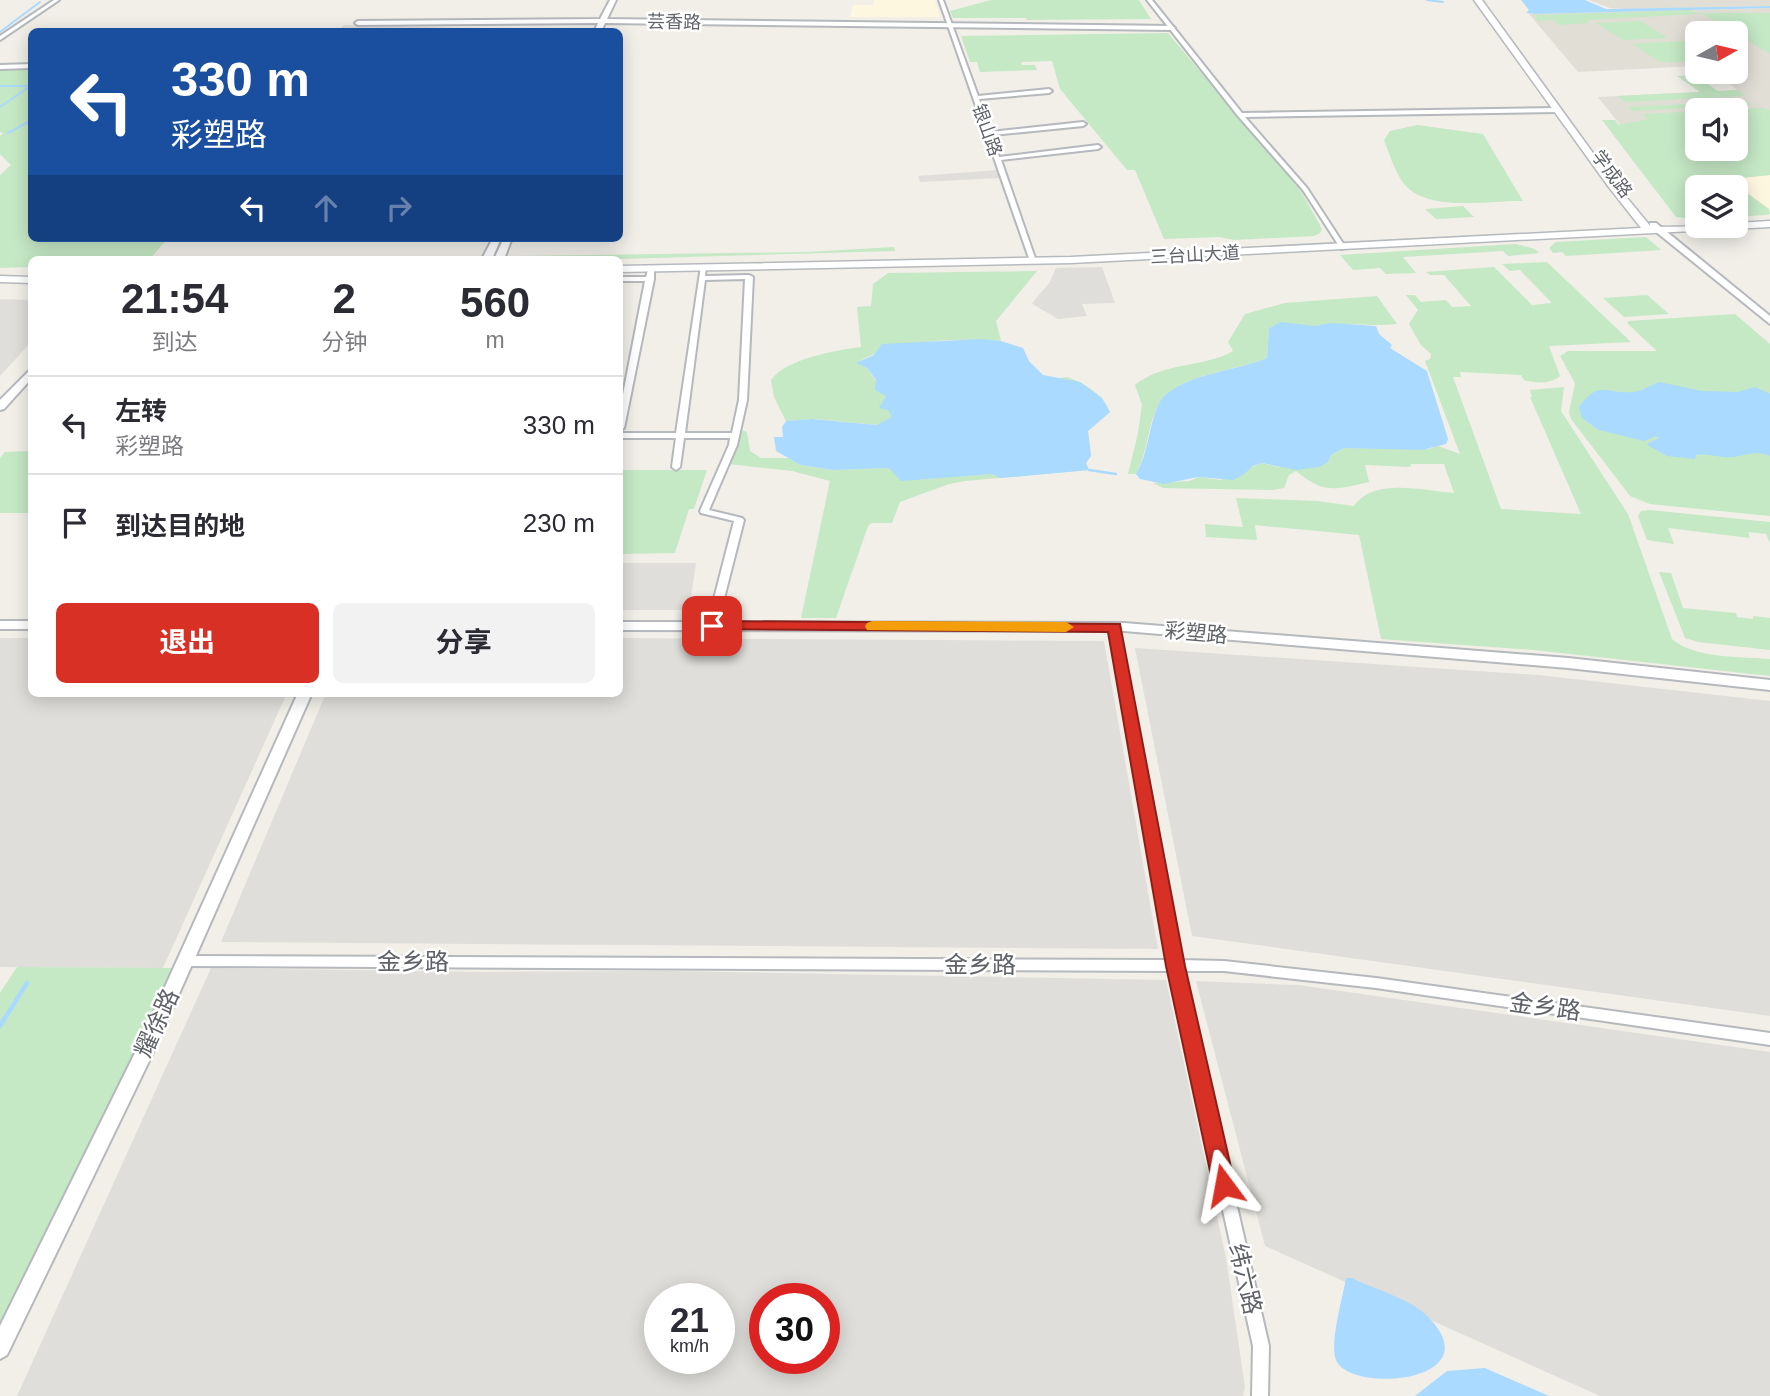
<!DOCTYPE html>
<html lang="zh">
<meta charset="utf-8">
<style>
body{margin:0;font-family:Arial,"Noto Sans SC",sans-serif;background:#f2f2f3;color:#2b2b33;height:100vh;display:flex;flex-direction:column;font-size:26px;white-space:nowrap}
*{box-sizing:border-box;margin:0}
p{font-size:23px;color:#7c7c81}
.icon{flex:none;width:38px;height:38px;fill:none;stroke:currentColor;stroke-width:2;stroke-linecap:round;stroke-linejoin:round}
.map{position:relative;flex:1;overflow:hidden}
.panel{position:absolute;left:28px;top:256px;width:595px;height:441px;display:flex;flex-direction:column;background:#fff;border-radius:10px;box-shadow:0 4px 18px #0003}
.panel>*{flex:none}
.guide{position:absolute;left:28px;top:28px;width:595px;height:214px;border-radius:10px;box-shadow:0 4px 18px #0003;background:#1a4fa0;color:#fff;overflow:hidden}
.needle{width:46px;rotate:82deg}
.buttons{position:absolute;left:1685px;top:21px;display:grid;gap:14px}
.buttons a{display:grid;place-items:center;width:63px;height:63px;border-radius:10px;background:#fff;box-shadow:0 4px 18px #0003;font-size:35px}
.speed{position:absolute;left:644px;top:1283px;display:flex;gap:14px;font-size:35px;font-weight:700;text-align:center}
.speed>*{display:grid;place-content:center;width:91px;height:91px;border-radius:50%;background:#fff;box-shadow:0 4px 18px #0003;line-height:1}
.speed small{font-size:18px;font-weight:400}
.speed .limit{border:10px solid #d22;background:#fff;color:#111}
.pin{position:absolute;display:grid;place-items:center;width:60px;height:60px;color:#fff;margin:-30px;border-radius:14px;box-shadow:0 4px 10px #0006}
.me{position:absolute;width:77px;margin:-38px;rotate:347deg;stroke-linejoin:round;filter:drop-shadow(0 0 5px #0008)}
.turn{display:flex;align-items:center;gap:24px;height:147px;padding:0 28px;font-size:32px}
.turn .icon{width:91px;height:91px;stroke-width:2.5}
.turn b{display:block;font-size:49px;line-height:60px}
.lanes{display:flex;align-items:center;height:66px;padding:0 28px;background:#0003;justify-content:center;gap:35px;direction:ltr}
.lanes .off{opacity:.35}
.eta{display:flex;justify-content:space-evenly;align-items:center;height:119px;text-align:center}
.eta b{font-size:42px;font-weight:700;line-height:49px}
.primary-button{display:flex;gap:14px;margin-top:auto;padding:14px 28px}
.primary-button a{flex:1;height:80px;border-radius:10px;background:#d93025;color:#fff;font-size:28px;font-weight:700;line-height:80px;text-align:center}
.primary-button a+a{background:#f2f2f3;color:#2b2b33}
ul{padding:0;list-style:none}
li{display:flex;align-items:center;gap:21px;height:98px;padding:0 28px;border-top:2px solid #e1e1e2}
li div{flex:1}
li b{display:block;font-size:26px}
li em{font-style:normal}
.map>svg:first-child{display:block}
</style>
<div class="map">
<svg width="1770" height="1396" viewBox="0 0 1770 1396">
<rect width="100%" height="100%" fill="#f1efe8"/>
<path fill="#fef7e0" d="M874 0H935L940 17H850L853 5H873Z
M1770 175V216L1766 207 1727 179Z"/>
<path fill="#e0deda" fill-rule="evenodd" d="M998 170 1001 178 920 182 918 176Z
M1102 267 1115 303 1082 304 1087 316 1058 319 1034 305 1032 303 1050 282 1056 268Z
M0 299 31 300 32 341 0 376Z
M620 563H696L689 610H620Z
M0 638H31L32 693H287L163 968 0 967Z
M620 638 1104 641 1158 949 221 942 326 693H620Z
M1135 648 1539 675 1770 701V1016L1192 936Z
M211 968 483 972 669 971 1166 980 1226 1258 1245 1387 1243 1396H17ZM660 1298H719V1358H660ZM765 1298H824V1358H765Z
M1196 981 1298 985 1770 1052V1396H1600L1265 1246Z"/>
<path fill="#e1ded6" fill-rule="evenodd" d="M1589 0H1770V6L1627 9 1610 8Z
M1770 8V175L1728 179 1736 187H1698L1678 198 1598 97 1737 90 1716 72H1736V33H1698L1697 66 1578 72 1529 14ZM1698 110H1736V149H1698Z
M344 25 542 30 543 31 337 32Z"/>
<path fill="#c5e8c5" d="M991 0H1139L1151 19 1027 20 1026 18H953L950 11Z
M1691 10 1699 14 1587 20 1590 23 1558 25 1553 20 1538 21 1533 15Z
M1701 13H1770V54Z
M1640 21 1668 38 1623 40 1596 23Z
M1168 33 1301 191 1322 229 1320 233 1314 236 1234 240 1219 237 1164 239 1135 170H1127L1060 89 1052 61 1021 62 1022 65H1035L1037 70 980 72 977 62H970L961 36Z
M1697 40V62H1660L1632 44Z
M31 68 32 238H168L150 259H32L31 267 0 268V175L11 165 0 154V136L3 133 0 132V69Z
M1694 75 1718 91 1738 90 1746 96 1626 102 1617 96 1700 92 1677 76Z
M1746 101 1752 105 1632 111 1627 107Z
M1764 108 1770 111V175L1728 179 1769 209 1770 214 1766 215 1736 217V187H1698L1697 219 1676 217 1602 120H1615L1619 125 1648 119 1643 114 1697 111 1698 149H1736V110H1717Z
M1417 125 1483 134 1523 201C1490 200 1424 214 1402 181 1394 169 1389 153 1384 140L1390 131Z
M1463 206 1474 217 1436 219 1425 209Z
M1646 237 1661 250 1566 256 1562 252 1553 253 1549 248 1556 242Z
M1516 244 1535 249 1539 253 1508 256 1503 251 1403 257 1416 273 1386 274 1380 268 1353 270 1340 255Z
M894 247 895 251 620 259 517 258 519 256 807 252Z
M1547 262 1631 342 1549 346 1560 376C1549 385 1536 383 1524 380L1521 375 1460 372 1461 377H1453L1501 509 1581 514 1530 397H1532L1530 390 1564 387 1561 411 1628 514 1672 639C1692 658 1743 657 1770 659V676L1534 650 1381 639 1359 535 1255 525 1257 540 1206 537 1205 524 1243 527 1236 498 1317 501 1354 506C1375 477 1423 491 1454 493L1444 464H1411L1410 467 1365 465 1369 482C1334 490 1324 494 1296 471L1289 475 1284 488 1272 490 1163 488 1153 483 1190 481 1198 477 1221 480 1262 463 1278 467 1328 462 1331 455 1344 448 1428 449 1438 446 1460 454 1425 361 1430 359 1431 354 1421 345 1409 324 1418 310 1406 295H1415L1421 302 1446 300 1452 307 1471 306 1444 275H1430L1426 272 1494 267 1532 305 1552 303 1520 270 1510 271 1502 264Z
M1037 271 996 321 1001 341C959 338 893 339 857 363L867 368 886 396 884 400 1067 377C1085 383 1102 394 1110 412L1088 431 1091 456 1086 463 1089 470 965 481 949 484 900 502 892 523H871L868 526 836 618H801L830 481 792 471 729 464 737 445 738 429 747 432 750 451 761 458H790L801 465 833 470 889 468 878 425 815 419 786 421 774 397 771 380C785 359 837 350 861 347L857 307 871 306 873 284 888 273Z
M1647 295 1669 314 1624 317 1603 298Z
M1377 296 1397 324C1370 327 1343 322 1316 326 1297 328 1290 317 1269 328L1267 358C1237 371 1174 374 1158 406 1147 427 1148 452 1136 474H1128L1138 433 1142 405 1135 385C1163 362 1203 368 1233 351L1228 342 1245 314 1285 303Z
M1735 314 1770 344V516L1650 504 1630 496 1571 419 1569 412 1575 383 1560 356 1568 351H1657L1627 323 1629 321Z
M31 451V513H0V458L5 452Z
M620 470H707L694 509H689L675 553 620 554Z
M1649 510 1770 522V543L1766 534 1748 532 1750 538 1668 528 1674 544 1647 540 1638 516 1641 511Z
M1659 572 1671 573 1683 608 1736 613 1737 617 1753 619V616L1770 618V650L1698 642 1685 638Z
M17 967 173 968 102 1122 0 1331V993Z"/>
<path fill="#aadaff" d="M1521 0H1585L1606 9 1770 6V8L1534 14 1526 13 1529 10Z
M1281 322 1315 326 1331 323 1376 326 1379 334 1392 345 1390 348 1427 371 1448 439 1446 444 1422 450 1344 448 1331 455 1328 462 1319 467 1296 470 1262 463 1253 466 1243 475 1233 480 1198 477 1164 484 1140 479 1136 474C1149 452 1148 428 1158 406 1171 375 1238 371 1267 358L1269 328Z
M981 339 1001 341 1023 348 1029 361 1043 375 1080 382 1102 398 1110 412 1088 431 1091 456 1086 463 1089 470 1001 478 992 474 901 481 889 468 833 470 801 465 776 451 774 437H783L782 427 786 421 812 419 877 425 892 417 888 410 879 408 886 396 875 390 876 380 867 368 856 363 874 355 882 344Z
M1659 382 1702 391 1738 392 1755 387 1770 394V456C1755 449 1746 456 1731 457 1719 458 1708 453 1696 455L1695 459 1667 456 1649 446 1647 444 1659 438 1656 436 1644 441 1599 430 1582 418 1579 407C1600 378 1606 395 1633 392 1643 391 1650 385 1659 382Z
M1346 1278H1352C1372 1288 1409 1299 1424 1313 1497 1380 1356 1395 1337 1362 1328 1347 1343 1297 1346 1278Z
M1485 1368 1549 1396H1415L1447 1371Z"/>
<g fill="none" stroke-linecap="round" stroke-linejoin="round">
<path stroke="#aadaff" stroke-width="2" d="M1427 0 1443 2
M0 32 40 2
M0 86H29
M0 107 32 85
M8 133 32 120"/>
<path stroke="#aadaff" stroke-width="2.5" d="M1089 470 1116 474"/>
<path stroke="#aadaff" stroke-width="4.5" d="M0 1026 27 983"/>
<defs>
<path id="minor" d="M54 0H59L0 40V36Z
M939 0H943L978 96 1049 89 1052 91 1049 93 979 99 990 132 1083 122 1086 124 1083 126 992 135 999 157 1098 145 1101 147 1098 149 1001 160 1036 261 1035 262 1030 261Z
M1147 0H1152L1242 113 1558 108 1561 110 1558 112 1245 117 1307 188 1346 248 1341 249 1303 190 1238 116Z
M32 64V68L0 69V65Z
M701 266 706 267 705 276 749 275 753 277 747 400 737 445 709 510 742 518 744 520 717 626 712 629 707 626 734 521 701 513 700 511 729 445 730 438H684L680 467 676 470 672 467 676 438H620V433H676ZM745 279 739 400 732 433H685L705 280Z
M649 267 654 268V279L624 428 620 430V410L645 281H620V277H646Z
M1114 624 1119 627 1180 960 1224 961 1376 978 1770 1033V1045L1376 988 1224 971H1183L1269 1346 1268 1396H1252L1253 1346 1170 971 186 966 182 965 180 961 182 957 186 956 1168 960 1109 627Z"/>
<path id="tertiary" d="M610 0H616L607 19 1172 26 1175 28 1172 30 605 23 601 32H594L598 23 358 25 355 23 358 21 600 19Z
M1650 223H1656L1770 316V324L1650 227Z
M493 238H501L492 259H482Z
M504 238H512L504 259H494Z
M32 368V378L4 409 0 410V400Z
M0 621H32V629H0Z
M620 622 1124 623 1568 658 1770 680V690L1568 668 1124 631 620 630Z
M298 693H312L152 1055 7 1355 0 1359V1326L136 1051Z"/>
<path id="secondary" d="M1474 0H1482L1614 182 1651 227 1736 226V223L1770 221V227L1071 263 620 272V266L1071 257 1641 228 1608 186Z
M0 276 32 277V283L0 282Z"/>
</defs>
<use href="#minor" stroke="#b5b8bc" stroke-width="4"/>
<use href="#tertiary" stroke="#b5b8bc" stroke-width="4"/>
<use href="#secondary" stroke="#b6babf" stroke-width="3"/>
<use href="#minor" fill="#fff" fill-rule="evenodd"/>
<use href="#tertiary" fill="#fff" fill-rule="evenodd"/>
<use href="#secondary" fill="#fff" fill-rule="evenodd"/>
</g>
<path fill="#d93025" stroke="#8d1f18" stroke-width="2" d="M712 621 1120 624 1185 966 1235 1185 1232 1192 1224 1195 1216 1192 1213 1185 1166 966 1108 632 707 629 705 626Z"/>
<path fill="#f59e0b" d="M872 621 1066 622 1074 627 1066 632 867 630 865 626 867 623Z"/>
<g text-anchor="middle" stroke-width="5" stroke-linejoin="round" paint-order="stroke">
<g font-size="18" fill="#5f6368" stroke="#fff">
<text transform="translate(674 22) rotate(1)" y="6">芸香路</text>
<text transform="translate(987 130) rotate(70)" y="6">银山路</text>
<text transform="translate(1612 174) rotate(53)" y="6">学成路</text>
<text transform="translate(1195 255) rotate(-3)" y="6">三台山大道</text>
</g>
<g font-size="21" fill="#5f6368" stroke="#fff">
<text transform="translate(1196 633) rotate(5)" y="7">彩塑路</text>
</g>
<g font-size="24" fill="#5f6368" stroke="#fff">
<text x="413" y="970">金乡路</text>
<text x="980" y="973">金乡路</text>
<text transform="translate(1545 1007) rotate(8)" y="8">金乡路</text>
<text transform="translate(157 1023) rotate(-65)" y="8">耀徐路</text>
<text transform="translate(1245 1279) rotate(77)" y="8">纬六路</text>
</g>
</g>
</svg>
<div class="buttons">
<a><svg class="needle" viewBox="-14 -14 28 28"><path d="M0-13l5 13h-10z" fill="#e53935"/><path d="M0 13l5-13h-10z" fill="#7c7c81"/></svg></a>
<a><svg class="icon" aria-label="sound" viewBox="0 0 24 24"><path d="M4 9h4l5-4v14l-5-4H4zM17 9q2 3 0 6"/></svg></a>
<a><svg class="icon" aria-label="layers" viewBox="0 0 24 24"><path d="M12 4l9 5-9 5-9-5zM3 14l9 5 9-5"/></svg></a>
</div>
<div class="speed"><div>21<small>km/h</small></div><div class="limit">30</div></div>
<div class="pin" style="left:712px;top:626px;background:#d93025"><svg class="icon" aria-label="arrive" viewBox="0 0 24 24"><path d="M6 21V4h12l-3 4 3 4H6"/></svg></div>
<svg class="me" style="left:1224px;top:1185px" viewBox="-20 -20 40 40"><path d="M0-17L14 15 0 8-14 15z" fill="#d93025" stroke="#fff" stroke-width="4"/></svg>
<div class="guide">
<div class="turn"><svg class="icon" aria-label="left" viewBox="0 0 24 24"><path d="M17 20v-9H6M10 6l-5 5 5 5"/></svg><div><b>330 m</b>彩塑路</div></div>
<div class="lanes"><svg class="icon" aria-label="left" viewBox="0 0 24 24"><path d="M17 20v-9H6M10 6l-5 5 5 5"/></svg><svg class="icon off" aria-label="ahead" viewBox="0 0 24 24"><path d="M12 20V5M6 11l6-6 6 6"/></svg><svg class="icon off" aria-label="right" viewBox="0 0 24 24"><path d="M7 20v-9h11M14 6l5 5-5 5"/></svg></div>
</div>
<section class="panel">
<div class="eta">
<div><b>21:54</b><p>到达</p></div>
<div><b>2</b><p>分钟</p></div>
<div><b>560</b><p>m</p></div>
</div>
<ul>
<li><svg class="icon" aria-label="left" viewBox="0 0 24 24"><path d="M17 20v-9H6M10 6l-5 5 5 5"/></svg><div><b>左转</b><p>彩塑路</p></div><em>330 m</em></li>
<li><svg class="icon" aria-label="arrive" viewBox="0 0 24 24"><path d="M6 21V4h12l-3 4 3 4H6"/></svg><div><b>到达目的地</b></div><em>230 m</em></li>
</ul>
<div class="primary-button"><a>退出</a><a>分享</a></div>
</section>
</div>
